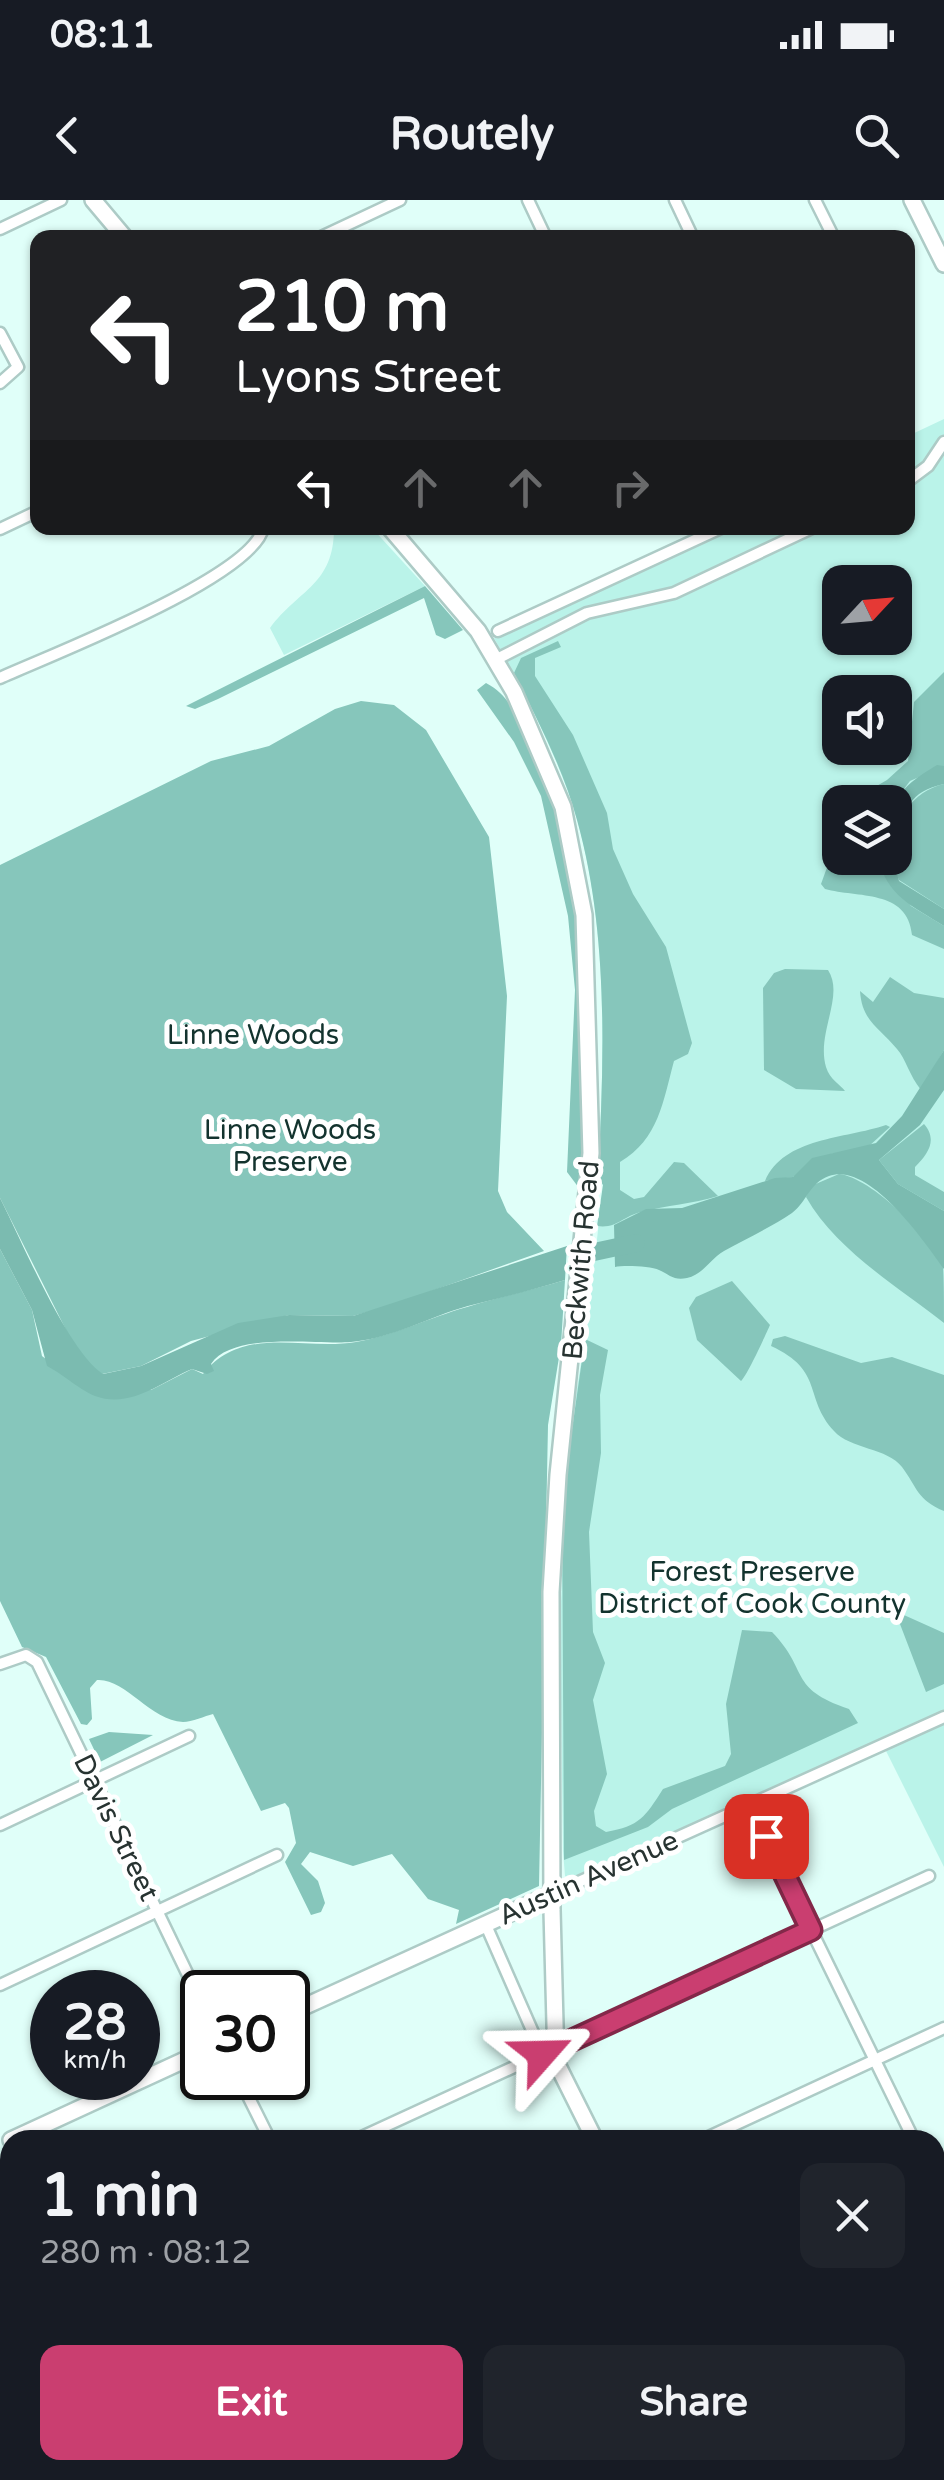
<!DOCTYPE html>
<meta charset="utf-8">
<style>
body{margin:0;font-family:"Varela Round",sans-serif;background:#20242c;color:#f1f3f6;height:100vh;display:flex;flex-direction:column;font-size:38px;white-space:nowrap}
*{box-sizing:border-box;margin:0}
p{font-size:32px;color:#9ea1a6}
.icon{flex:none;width:55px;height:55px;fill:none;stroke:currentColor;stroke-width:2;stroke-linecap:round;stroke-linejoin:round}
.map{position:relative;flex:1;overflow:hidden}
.details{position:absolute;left:0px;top:1930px;width:945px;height:350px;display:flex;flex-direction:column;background:#171b24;border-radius:30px 30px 0 0;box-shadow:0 2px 8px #0004}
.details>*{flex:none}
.hud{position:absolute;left:30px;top:30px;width:885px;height:305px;border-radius:20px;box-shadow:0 2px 8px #0004;background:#202124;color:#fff;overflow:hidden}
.needle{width:65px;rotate:64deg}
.controls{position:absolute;left:822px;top:365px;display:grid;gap:20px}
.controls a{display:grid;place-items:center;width:90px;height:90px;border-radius:20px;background:#171b24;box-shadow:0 2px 8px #0004;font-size:50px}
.speed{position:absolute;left:30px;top:1770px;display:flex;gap:20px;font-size:50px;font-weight:700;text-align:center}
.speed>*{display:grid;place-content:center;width:130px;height:130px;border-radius:50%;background:#171b24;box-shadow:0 2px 8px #0004;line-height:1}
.speed small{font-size:25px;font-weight:400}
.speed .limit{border:5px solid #111;border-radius:15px;background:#fff;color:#111}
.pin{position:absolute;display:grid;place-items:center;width:85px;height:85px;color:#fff;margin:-42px;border-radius:20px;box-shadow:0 5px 15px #0006}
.me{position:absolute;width:110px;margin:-55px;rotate:65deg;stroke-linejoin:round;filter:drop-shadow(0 0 8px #0008)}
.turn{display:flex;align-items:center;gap:35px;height:210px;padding:0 40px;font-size:45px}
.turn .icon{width:130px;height:130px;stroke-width:2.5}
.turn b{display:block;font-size:70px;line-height:85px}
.lanes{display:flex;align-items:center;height:95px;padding:0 40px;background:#0003;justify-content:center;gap:50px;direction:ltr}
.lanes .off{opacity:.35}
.round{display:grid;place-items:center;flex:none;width:105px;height:105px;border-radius:20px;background:#20242c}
.head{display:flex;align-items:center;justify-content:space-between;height:170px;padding:0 40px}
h1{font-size:60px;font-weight:700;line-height:75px}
.cta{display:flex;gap:20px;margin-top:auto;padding:20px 40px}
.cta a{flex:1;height:115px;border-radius:20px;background:#ca3e70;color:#fff;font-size:40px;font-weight:700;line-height:115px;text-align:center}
.cta a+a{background:#20242c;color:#f1f3f6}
.status{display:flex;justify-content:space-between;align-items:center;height:70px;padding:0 50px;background:#171b24;direction:ltr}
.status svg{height:28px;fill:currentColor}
header{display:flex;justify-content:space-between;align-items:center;height:130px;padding:0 40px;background:#171b24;font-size:45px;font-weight:700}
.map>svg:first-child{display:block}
</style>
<div class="status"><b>08:11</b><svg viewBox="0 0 49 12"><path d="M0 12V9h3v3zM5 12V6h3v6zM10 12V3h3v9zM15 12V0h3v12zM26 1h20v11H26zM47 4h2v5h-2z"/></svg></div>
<header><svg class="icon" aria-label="back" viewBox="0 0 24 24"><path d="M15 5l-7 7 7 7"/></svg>Routely<svg class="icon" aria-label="search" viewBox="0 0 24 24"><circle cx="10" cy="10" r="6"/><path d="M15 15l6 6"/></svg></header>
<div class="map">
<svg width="944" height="2280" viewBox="0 0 944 2280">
<rect width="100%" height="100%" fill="#e0fff9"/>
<path fill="#baf3e9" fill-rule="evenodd" d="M944 219V1513L570 1679 565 1676 563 1651 560 1427 567 1249 588 1121 603 985 598 977C604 861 609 733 577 619 558 555 526 497 494 438L734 328H908V236ZM840 382H895V438H840ZM840 492H895V548H840ZM840 602H895V658H840Z
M334 328H372L425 386 284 455 270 428C299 389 334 385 334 328Z
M944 1521V1667L884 1547Z
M935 2010 944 2028V2071L935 2075Z"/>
<path fill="#86c6bb" d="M425 386 463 430 445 439 436 435 424 398 218 499 195 509 186 506Z
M558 441 561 447 535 458V476L573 535 607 613 613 649 633 694 666 747 692 843 688 854 674 861C663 901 659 939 620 962V990L634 999 644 997 674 962 684 963 718 996C692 1004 667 1005 641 1012 623 1016 617 1029 597 1026L603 985 598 977C604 861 609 734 577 620 563 568 538 521 514 473L521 458Z
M944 472V566L910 581 894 602H849L887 580 908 561 914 502Z
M486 483C511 496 518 519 529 543 592 681 590 840 579 988L567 972 575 790 568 716 541 596 514 542 477 490Z
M361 501 394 505 426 530 489 637 507 796 498 991 507 1012 544 1051 392 1105 353 1116 289 1115 191 1141 141 1166 102 1174 89 1165 71 1140 0 998V665L211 561 269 546 335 509Z
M944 584V709L899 680C881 645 902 593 944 584Z
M840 615V658H879L911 706 944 726V749L912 735C908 689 857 698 825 689L821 684 838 637Z
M785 769 828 770C845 796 816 833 826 867 830 880 840 884 845 891L796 889 764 870 763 788 774 773Z
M890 777 914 793 944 798V850L921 890C909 875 906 859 897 849 880 828 862 822 860 791L873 802Z
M924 924C938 940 928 954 915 967V975L944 992V1011L898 984 879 960Z
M886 925 890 927 868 947 831 954 793 977 765 981C784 937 845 939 886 925Z
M839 974C872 978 930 1036 943 1067 944 1081 944 1107 944 1123 897 1086 836 1050 806 997L811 986Z
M0 1049 32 1110 42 1156 86 1191 151 1190 192 1169 203 1174C243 1124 303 1151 356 1142 398 1134 428 1118 467 1107 499 1097 532 1090 565 1080L561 1145 548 1225 539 1686 456 1724 459 1710 428 1699 392 1654 353 1666 310 1652 301 1664 318 1681 325 1703 321 1712 311 1715 285 1662 296 1643 289 1608 285 1603 261 1611 213 1514C205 1516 192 1522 183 1522 150 1520 125 1478 97 1480L90 1488 92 1519 87 1525 81 1524 46 1457 22 1447 0 1401Z
M732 1081 770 1125C766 1134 747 1176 741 1181L697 1140 689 1108 696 1097Z
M785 1136 861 1163 892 1157 944 1175V1311C917 1300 917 1287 902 1267 888 1248 850 1249 834 1231 803 1197 825 1171 771 1146L773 1139Z
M585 1139 608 1150 600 1195 601 1253 589 1332 593 1432 605 1463 593 1500 607 1574 594 1611 596 1626 606 1632C640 1626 645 1617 663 1589L725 1566 731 1554 726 1504 742 1430 772 1432C810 1471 787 1488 849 1509L858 1523 672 1609 648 1627 564 1660 562 1299Z
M895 1411 944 1433V1484L926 1492Z
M109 1532 153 1535 100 1562 89 1539Z"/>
<path fill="#7bbbb0" d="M937 565 944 566V584C910 591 903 610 895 642 895 595 896 590 937 565Z
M879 658H893L899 681 944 709V726C914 707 885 695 879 658Z
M944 850V890L920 925 879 960 898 984 944 1011V1069C924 1041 869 961 829 976 809 983 807 1002 792 1013 771 1027 746 1039 724 1051 710 1059 704 1074 687 1078 674 1081 670 1075 659 1070 651 1066 623 1065 615 1067L614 1025 646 1009 682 1008 775 978 793 977 812 958 876 943 902 916Z
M0 998C21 1039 68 1152 103 1174L141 1166 238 1123 289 1115 353 1116 567 1046 565 1080C533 1090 500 1098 468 1106 428 1117 394 1138 351 1142 317 1145 233 1131 211 1164L214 1171 207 1174 192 1169C161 1182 131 1209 95 1196 83 1192 61 1173 47 1166L32 1110 0 1049Z"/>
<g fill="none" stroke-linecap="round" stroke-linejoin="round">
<path stroke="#7bbbb0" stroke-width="18" d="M594 1052 636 1043"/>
<defs>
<path id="street" d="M528 0 546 38
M675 0 693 38
M815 0 834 38
M0 29 61 0
M319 38 400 0
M0 133 18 167 0 183
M908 281 928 266 944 242
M0 329 38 311
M498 431 721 328
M497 459 587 413 674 393 812 328
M0 478C51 455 253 377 263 328
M0 1464 26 1455 37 1462 202 1804
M750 1605 914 1940
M0 1625 189 1536
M552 1694 944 1517
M485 1723 542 1853
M0 1785 277 1655
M239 1878 270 1940
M355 1940 929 1676
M702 1940 944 1828
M935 1983 944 2001
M0 2050 10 2070
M0 2105 10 2100
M935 2151 944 2147
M0 2265 10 2261
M108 2270 113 2280
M432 2270 437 2280
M317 2280 339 2270
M658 2280 679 2270"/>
<path id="secondary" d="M93 0 125 38
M912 0 944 64
M390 328 478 431 514 492 563 607 584 715 591 953 558 1275 551 1392 552 1710 556 1862 595 1940
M288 1814 552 1694
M11 1940 202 1852
M756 2270 761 2280"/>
</defs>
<use href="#street" stroke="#adcbc6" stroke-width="15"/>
<use href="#secondary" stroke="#adcbc6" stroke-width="20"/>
<use href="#street" stroke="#fff" stroke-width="10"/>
<use href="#secondary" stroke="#fff" stroke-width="15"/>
</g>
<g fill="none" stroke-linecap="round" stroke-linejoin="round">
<defs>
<path id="route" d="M542 1854 811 1730 766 1636"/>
</defs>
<use href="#route" stroke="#832849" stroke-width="25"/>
<use href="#route" stroke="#ca3e70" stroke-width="18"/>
</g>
<g text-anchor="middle" stroke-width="10" stroke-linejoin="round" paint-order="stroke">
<g font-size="28" fill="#13332e" stroke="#fff">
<text x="253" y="844">Linne Woods</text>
<text x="290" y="939">Linne Woods<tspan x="290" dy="32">Preserve</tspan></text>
<text x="752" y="1381">Forest Preserve<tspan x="752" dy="32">District of Cook County</tspan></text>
</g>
<g font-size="28" fill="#273331" stroke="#fff">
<text transform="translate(580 1060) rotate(-85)" y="10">Beckwith Road</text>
<text transform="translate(117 1627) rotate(64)" y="10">Davis Street</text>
<text transform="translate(588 1677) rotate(-24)" y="10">Austin Avenue</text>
</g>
</g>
</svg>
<div class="controls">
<a><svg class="needle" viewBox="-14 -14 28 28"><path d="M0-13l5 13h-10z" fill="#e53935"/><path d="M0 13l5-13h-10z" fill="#9ea1a6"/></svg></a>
<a><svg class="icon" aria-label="sound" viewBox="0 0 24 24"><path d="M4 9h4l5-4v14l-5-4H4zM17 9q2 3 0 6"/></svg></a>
<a><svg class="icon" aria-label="layers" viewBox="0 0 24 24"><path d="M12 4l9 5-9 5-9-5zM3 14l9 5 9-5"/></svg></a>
</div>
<div class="speed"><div>28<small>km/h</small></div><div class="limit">30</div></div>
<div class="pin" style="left:766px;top:1636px;background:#d93025"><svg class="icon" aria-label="arrive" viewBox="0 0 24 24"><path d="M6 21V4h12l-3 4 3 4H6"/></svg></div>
<svg class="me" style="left:542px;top:1854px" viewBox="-20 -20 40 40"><path d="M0-17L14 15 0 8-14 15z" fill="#ca3e70" stroke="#fff" stroke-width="4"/></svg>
<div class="hud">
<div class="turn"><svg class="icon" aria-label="left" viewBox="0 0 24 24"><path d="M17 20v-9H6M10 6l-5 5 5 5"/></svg><div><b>210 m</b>Lyons Street</div></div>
<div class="lanes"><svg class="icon" aria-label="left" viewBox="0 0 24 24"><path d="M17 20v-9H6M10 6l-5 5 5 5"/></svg><svg class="icon off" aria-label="ahead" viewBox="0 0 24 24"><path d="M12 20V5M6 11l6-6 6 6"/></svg><svg class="icon off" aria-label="ahead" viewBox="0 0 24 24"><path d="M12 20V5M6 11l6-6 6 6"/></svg><svg class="icon off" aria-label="right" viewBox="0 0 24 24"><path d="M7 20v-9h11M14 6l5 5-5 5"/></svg></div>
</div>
<section class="details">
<div class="head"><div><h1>1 min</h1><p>280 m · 08:12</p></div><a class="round"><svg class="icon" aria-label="close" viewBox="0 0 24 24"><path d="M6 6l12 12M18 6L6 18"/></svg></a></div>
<div class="cta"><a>Exit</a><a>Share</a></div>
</section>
</div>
